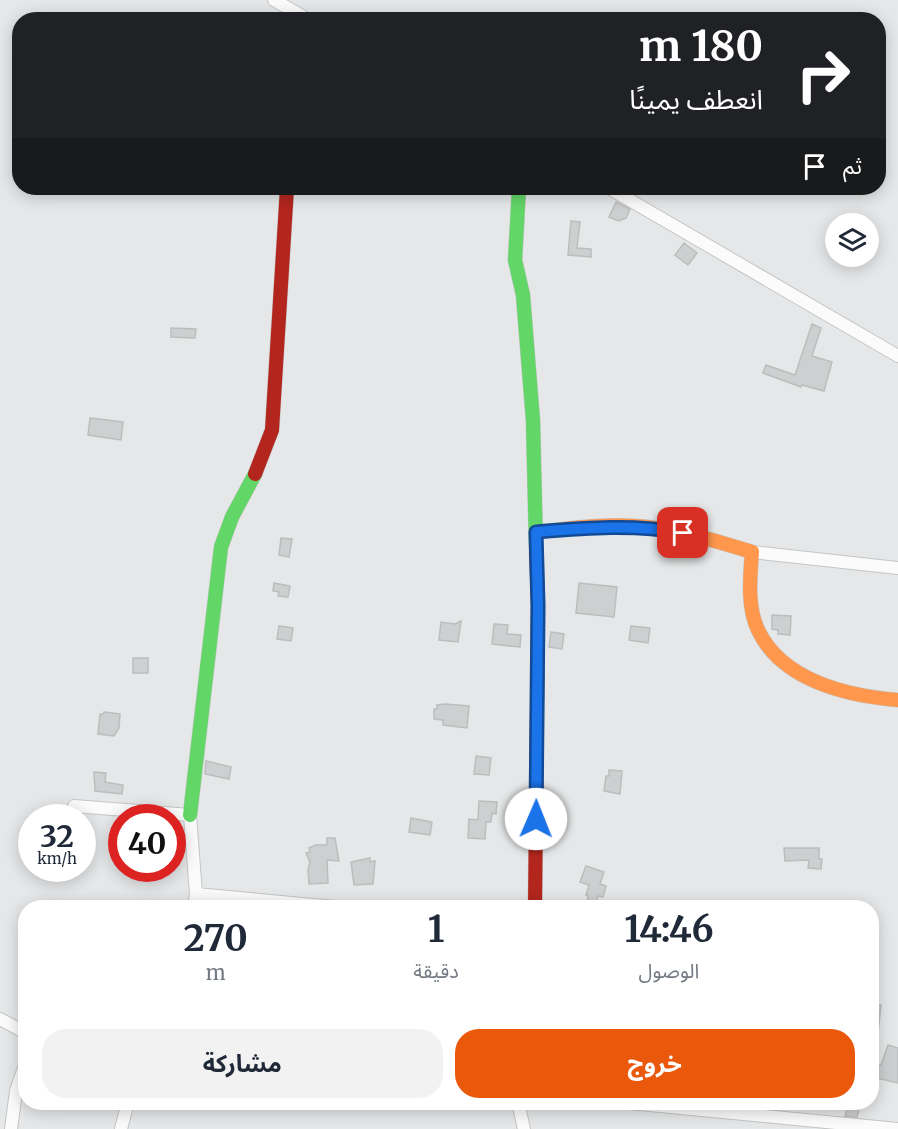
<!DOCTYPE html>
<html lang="ar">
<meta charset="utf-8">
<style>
body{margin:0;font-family:Merriweather,"Noto Sans Arabic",serif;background:#f2f2f3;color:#1f2937;direction:rtl;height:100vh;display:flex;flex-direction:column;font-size:22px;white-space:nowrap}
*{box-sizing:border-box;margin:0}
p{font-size:20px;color:#747a83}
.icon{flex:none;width:33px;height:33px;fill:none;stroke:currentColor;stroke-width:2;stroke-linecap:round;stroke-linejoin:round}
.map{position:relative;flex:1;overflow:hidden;direction:ltr}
.sheet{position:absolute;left:18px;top:900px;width:861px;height:210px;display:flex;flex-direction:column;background:#fff;border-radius:24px;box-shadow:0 3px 15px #0003;direction:rtl}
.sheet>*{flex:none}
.guide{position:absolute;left:12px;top:12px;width:874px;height:183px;border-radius:24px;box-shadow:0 3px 15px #0003;direction:rtl;background:#202124;color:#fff;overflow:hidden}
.controls{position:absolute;left:825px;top:213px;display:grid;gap:12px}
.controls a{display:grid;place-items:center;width:54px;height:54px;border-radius:50%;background:#fff;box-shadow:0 3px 15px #0003;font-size:30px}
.speed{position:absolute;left:18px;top:804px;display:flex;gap:12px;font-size:30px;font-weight:700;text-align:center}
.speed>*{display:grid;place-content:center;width:78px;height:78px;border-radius:50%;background:#fff;box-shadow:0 3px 15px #0003;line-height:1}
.speed small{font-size:15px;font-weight:400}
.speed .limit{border:9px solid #d22;background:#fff;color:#111}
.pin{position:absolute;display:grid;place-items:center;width:51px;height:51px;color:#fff;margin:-26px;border-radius:12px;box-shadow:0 3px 9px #0006}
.me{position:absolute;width:66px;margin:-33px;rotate:1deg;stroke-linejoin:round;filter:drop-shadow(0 0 4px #0008)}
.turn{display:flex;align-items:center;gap:21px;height:126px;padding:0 24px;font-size:27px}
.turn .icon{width:78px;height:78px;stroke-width:2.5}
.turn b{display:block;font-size:42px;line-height:51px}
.then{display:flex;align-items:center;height:57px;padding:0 24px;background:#0003;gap:12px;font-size:22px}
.eta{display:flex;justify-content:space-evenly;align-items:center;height:102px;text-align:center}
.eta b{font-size:36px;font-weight:700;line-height:42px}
.cta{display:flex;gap:12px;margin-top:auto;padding:12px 24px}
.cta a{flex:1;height:69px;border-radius:24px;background:#ea580c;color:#fff;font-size:24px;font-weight:700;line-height:69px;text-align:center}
.cta a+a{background:#f2f2f3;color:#1f2937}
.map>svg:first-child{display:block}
</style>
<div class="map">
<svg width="898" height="1129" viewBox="0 0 898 1129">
<rect width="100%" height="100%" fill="#e6e7e8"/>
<path fill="#cecfd0" stroke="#bcbdbd" stroke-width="1.5" d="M616 202 630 209 626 218 619 221 609 217Z
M571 221 580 222 577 248 591 249V257L568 255Z
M684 243 697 253 688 265 675 255Z
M812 324 821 328 812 356 832 362 824 391 802 385 801 387 763 373 766 365 795 375Z
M171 328 196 329 195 338 171 337Z
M90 418 123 422 121 440 88 435Z
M281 538 292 539 289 557 279 555Z
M274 583 290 586 288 597 278 596 279 592 273 591Z
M579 583 617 587 614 617 576 613Z
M772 615 791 616 790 635 778 634V630L772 629Z
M461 621 458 642 439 640 441 622 455 624Z
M494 624 508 625 507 634 521 635 520 647 492 644Z
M279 626 293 628 291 641 277 639Z
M631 626 650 628 648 643 629 640Z
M551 632 564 634 562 649 549 647Z
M133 658H148V673H133Z
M445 704 469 706 467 728 443 725V720L434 719V709H437V705Z
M104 712 120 714 119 728 114 736 98 734 100 714H103Z
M476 756 491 758 489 775 474 774Z
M206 761 231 767 229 779 205 774Z
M609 770 622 771 620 794 604 791 606 776H609Z
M94 772 106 773 105 782 123 785 122 794 95 791Z
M479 801 497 802 496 814 492 813 491 822H486L485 839 468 838 469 819 478 820Z
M411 818 432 822 430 835 409 832Z
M327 838H335L339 861 327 860 328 883 309 884 308 870 310 862 306 853 310 852 309 848 316 845H327Z
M784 848H819V859H822L821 869 808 868 809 860 785 861Z
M370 858V862L375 861 373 884 354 885 351 862Z
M586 866 604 872 600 884 606 886 603 897 598 896 595 908H586L588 896 586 895 589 885 580 882Z
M872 1004 881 1005 877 1042 872 1041Z
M888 1045 898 1048V1083L872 1077 874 1064 881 1065Z
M849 1102H861L857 1117 845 1116Z"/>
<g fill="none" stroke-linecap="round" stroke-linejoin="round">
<defs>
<path id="street" d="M274 0 309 20
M609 188 898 356
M752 552 898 568
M74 806 190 815 196 894 194 908
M196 894 346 908
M0 1019 26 1033
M518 1102 524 1129
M619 1102 898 1129
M11 1129 16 1091 26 1062
M121 1129 128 1102"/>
<path id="fast" d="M519 188 515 260 523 295 533 421 536 547
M190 815 221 547 232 517 255 474"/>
<path id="slow" d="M536 532C568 529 601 524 634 526 675 528 713 540 752 552 750 577 747 607 758 630 782 681 848 696 898 700"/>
<path id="jam" d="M255 474 272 430 287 188
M535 908 538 606 536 547"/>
</defs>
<use href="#street" stroke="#c4c5c5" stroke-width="14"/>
<use href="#fast" stroke="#c4c5c5" stroke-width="15"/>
<use href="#slow" stroke="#c4c5c5" stroke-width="15"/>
<use href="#jam" stroke="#c4c5c5" stroke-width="15"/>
<use href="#street" stroke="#fbfbfc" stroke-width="12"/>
<use href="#fast" stroke="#63d668" stroke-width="14"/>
<use href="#slow" stroke="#ff974d" stroke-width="14"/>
<use href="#jam" stroke="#b3261e" stroke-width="14"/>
</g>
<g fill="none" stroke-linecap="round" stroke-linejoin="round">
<defs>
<path id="route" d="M536 819 538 606 536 532C586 528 633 524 683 533"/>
</defs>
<use href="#route" stroke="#114b97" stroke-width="15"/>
<use href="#route" stroke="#1a73e8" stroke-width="10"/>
</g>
</svg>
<div class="controls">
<a><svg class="icon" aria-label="layers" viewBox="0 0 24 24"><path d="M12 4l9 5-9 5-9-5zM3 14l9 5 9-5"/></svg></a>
</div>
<div class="speed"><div>32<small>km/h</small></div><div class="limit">40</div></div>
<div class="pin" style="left:683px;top:533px;background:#d93025"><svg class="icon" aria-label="arrive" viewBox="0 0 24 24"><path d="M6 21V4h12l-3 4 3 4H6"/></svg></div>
<svg class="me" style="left:536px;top:819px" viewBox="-20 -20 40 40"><circle r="19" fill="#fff"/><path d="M0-13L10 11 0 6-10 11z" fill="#1a73e8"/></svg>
<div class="guide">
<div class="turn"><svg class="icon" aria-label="right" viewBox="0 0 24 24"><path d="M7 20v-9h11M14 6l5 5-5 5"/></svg><div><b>180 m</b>انعطف يمينًا</div></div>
<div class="then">ثم<svg class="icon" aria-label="arrive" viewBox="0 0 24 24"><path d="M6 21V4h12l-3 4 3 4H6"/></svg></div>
</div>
<section class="sheet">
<div class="eta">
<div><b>14:46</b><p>الوصول</p></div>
<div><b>1</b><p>دقيقة</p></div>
<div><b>270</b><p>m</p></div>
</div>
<div class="cta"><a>خروج</a><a>مشاركة</a></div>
</section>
</div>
